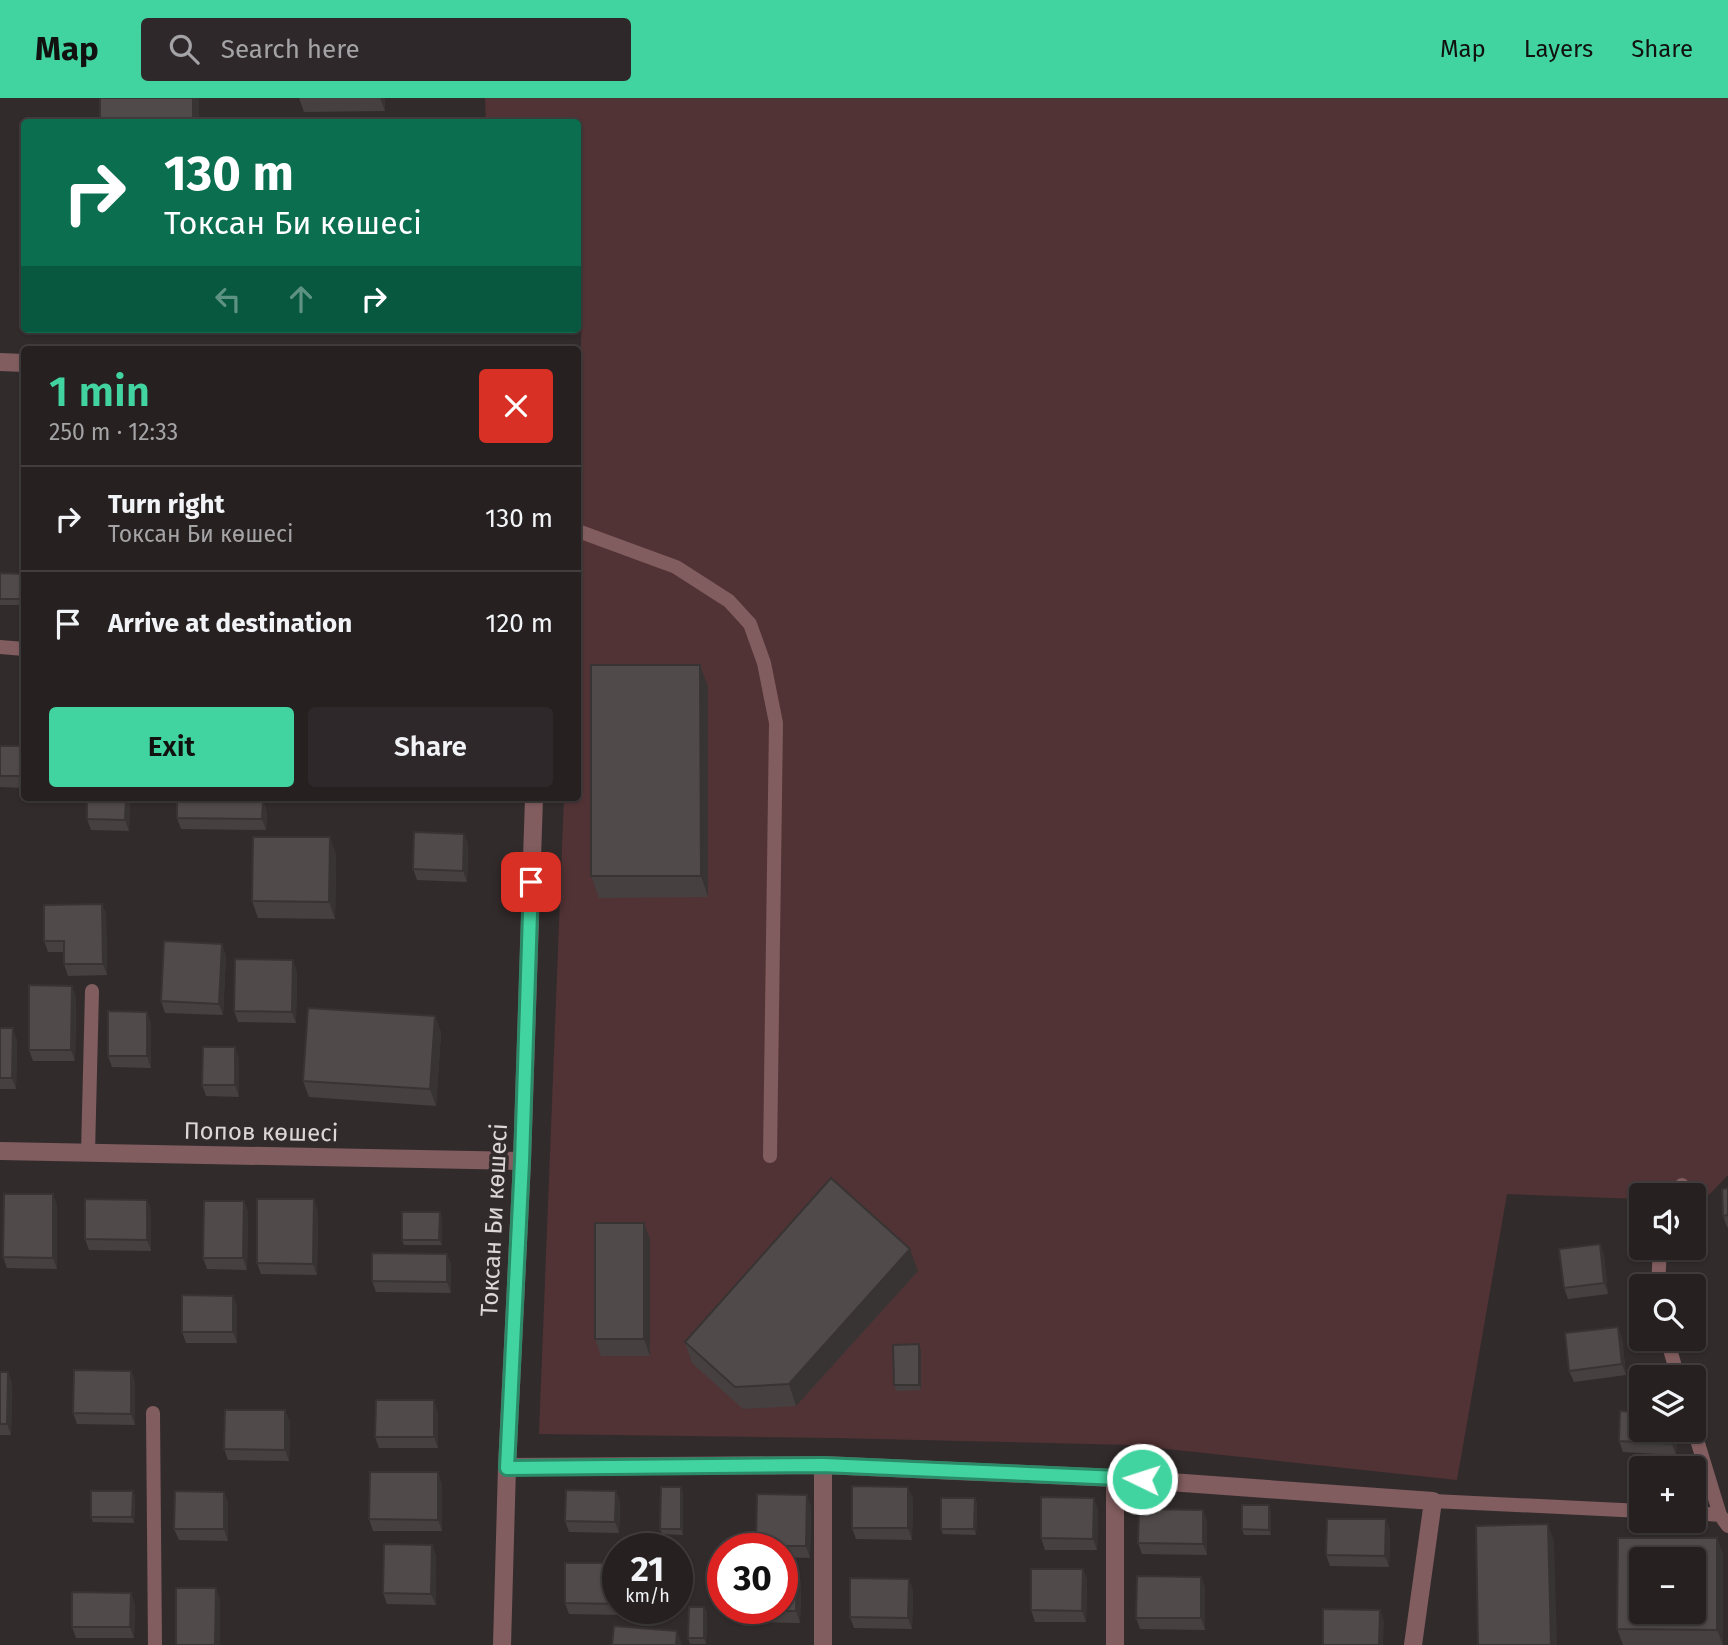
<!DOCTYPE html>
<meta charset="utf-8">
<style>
body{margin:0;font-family:"Fira Sans",sans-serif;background:#2e282a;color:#f1f3f6;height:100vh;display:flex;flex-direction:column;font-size:26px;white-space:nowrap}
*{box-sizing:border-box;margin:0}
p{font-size:23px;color:#a4a3a5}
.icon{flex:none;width:38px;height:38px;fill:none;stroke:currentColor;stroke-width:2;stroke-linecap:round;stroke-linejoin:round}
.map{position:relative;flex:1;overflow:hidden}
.drawer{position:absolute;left:21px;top:248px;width:560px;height:455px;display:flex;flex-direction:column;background:#262021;border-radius:7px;box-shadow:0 2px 5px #0004,0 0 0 2px #423e3f}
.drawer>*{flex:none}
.guide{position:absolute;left:21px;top:21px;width:560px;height:214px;border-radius:7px;box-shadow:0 2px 5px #0004,0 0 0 2px #423e3f;background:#0b6e4f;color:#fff;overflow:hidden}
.buttons{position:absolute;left:1629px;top:1085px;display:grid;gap:14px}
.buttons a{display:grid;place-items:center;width:77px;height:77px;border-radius:7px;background:#262021;box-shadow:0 2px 5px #0004,0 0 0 2px #423e3f;font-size:35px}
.speed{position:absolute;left:602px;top:1435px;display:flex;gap:14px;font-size:35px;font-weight:700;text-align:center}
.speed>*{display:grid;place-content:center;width:91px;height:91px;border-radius:50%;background:#262021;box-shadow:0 2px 5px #0004,0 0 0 2px #423e3f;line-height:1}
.speed small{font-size:18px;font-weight:400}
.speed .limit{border:10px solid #d22;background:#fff;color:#111}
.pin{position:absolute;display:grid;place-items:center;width:60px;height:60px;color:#fff;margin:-30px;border-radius:14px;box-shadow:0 4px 10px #0006}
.me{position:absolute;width:77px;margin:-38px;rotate:274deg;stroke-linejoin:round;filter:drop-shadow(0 0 5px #0008)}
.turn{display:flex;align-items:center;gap:24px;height:147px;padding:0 28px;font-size:32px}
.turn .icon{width:91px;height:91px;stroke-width:2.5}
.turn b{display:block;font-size:49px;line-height:60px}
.lanes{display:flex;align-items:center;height:66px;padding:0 28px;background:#0003;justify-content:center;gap:35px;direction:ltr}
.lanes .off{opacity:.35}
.round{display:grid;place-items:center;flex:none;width:74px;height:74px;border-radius:7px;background:#2e282a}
.overview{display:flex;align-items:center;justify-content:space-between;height:119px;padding:0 28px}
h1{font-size:42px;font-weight:600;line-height:52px;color:#42d4a0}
.primary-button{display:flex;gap:14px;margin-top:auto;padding:14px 28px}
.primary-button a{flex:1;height:80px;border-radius:7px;background:#42d4a0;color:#111;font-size:28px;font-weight:600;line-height:80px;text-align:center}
.primary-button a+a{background:#2e282a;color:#f1f3f6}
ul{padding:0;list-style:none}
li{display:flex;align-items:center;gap:21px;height:105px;padding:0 28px;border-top:2px solid #423e3f}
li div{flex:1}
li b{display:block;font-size:26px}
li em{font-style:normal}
header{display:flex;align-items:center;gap:42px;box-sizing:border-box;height:98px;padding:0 35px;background:#42d4a0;color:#111}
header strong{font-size:33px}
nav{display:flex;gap:38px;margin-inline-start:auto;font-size:24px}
.search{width:490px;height:63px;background:#2e282a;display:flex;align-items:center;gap:18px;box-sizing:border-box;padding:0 24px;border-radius:7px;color:#a4a3a5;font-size:26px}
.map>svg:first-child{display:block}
</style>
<header>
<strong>Map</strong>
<div class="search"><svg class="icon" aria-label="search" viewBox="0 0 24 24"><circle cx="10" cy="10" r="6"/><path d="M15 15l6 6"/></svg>Search here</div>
<nav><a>Map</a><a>Layers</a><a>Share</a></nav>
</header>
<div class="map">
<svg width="1728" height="1547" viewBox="0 0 1728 1547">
<rect width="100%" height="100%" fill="#322b2c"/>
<path fill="#523335" d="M485 0H1728V1077L1703 1103H1694V1097H1642L1641 1101 1507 1096 1457 1382 1130 1347 836 1340 539 1336 564 700H578V342L582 216H578V24H486Z"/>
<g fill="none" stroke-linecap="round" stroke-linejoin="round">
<path stroke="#825d5f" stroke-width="14" d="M578 433 676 469 729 503 750 526 764 565 776 625 770 1058
M0 549 24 551
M88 1055 92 893
M1678 1097 1682 1087
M1658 1188 1660 1150
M1667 1241 1678 1279
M153 1315 155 1547
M1694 1332 1720 1417
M1433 1403 1642 1413
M1694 1415 1720 1417 1728 1428"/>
<path stroke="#825d5f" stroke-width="18" d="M0 264 24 265
M0 1053 522 1063
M823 1367V1547
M507 1369 823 1367 1115 1380 1433 1403 1413 1547
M502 1547 507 1369 522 1063 534 700
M1115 1547V1380"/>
</g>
<path fill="#464040" d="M100 0H199V24H101Z
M299 0H385V13L304 14Z
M0 475 24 476V507H0Z
M708 588V799L599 800 591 778Z
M0 648H24V690L0 689Z
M130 700 129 733 91 732 87 721Z
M391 700H434V703L392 702Z
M263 703 267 714 266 732 181 731 177 720Z
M464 736 468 747 467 784 417 782 413 771Z
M336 756 335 821 258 820 252 803Z
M102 806 106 817 107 877 68 878 64 866V854H48L44 843Z
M226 857 223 917 165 915 161 903Z
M297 873 296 925 238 924 234 913Z
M76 899 75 963H33L29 952Z
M435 918 441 935 436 1008 309 999 303 983Z
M151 925V970L112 969 108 958Z
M0 930 17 942 16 991H0Z
M239 960V999L206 998 202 987Z
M1728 1090V1129H1727L1723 1118Z
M147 1102 151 1113V1153L89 1152 85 1141Z
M244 1103 248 1114 247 1172 207 1171 203 1160Z
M57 1107V1171L7 1170 3 1159Z
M318 1113 317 1177 261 1176 257 1165Z
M442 1120V1147H404L402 1142Z
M644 1125 650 1141V1258H601L595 1241Z
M1600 1146 1604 1158 1608 1196 1568 1201 1564 1190Z
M447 1156 451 1167V1195L376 1194 372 1183Z
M918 1173 796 1308 743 1311 692 1265 685 1244Z
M233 1198 237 1209V1245H186L182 1234Z
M1622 1240 1626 1277 1574 1284 1569 1273Z
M921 1252V1292L896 1293 894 1287Z
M131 1273 135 1284V1327L77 1326 73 1315Z
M0 1274H8L12 1286 11 1337H0Z
M438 1314V1350H379L375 1339Z
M290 1323 289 1363 228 1362 224 1351Z
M1677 1332 1676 1357 1623 1354 1619 1343Z
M442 1386V1433H373L369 1421Z
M681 1389 683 1395V1437L662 1436 660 1431Z
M133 1393 135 1399 134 1425 93 1424 91 1419Z
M616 1393 620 1404 619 1435 569 1434 565 1423Z
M224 1394 228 1405V1443L179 1442 174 1431Z
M913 1400 912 1442 856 1441 852 1430Z
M975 1400 977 1406 976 1437 943 1436 941 1431Z
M811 1408 810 1460 782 1459V1451H757L756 1448Z
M1098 1411 1097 1452H1045L1041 1440Z
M1271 1413V1437H1244L1242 1431Z
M1386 1421 1390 1432 1389 1469 1330 1468 1326 1457Z
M1207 1423V1457L1142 1456 1138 1445Z
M1717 1440 1723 1457V1547H1623L1617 1531Z
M432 1447 436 1458V1507L387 1506 383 1495Z
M618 1465V1510H623V1517L569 1516 565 1505Z
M1083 1471 1087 1482 1086 1524H1035L1031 1512Z
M797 1473 801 1484 800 1525 744 1524 740 1513Z
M1201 1479 1205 1490V1532L1140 1531 1136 1520Z
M913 1492 912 1531 854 1530 850 1519Z
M135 1506 134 1540H76L72 1529Z
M704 1509 707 1514 706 1546H690L688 1540Z"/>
<path fill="#393434" d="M193 0H199V24H194L193 23Z
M380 0H385V13Z
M700 567 708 588V799L701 778Z
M126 700H130L129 733 125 722Z
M263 703 267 714 266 732 262 721Z
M464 736 468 747 467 784 463 773Z
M330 739 336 756 335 821 329 804Z
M102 806 106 817 107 877 103 866Z
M222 846 226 857 223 917 219 906Z
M293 862 297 873 296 925 292 914Z
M72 888 76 899 75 963 71 952Z
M147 914 151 925V970L147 958Z
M435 918 441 935 436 1008 430 991Z
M13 930 17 942 16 991 12 980Z
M235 949 239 960V999L235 987Z
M53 1096 57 1107V1171L53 1160Z
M314 1101 318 1113 317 1177 313 1166Z
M147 1102 151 1113V1153L147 1142Z
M244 1103 248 1114 247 1172 243 1160Z
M440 1114 442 1120V1147L439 1142Z
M644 1125 650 1141V1258L644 1241Z
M1600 1146 1604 1158 1608 1196 1604 1185Z
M910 1151 918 1173 796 1308 789 1286Z
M447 1156 451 1167V1195L447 1184Z
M233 1198 237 1209V1245L233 1234Z
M1618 1229 1622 1240 1626 1277 1622 1266Z
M919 1246 921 1252V1292L919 1287Z
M131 1273 135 1284V1327L131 1316Z
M8 1274 12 1286 11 1337 7 1326Z
M434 1302 438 1314V1350L434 1339Z
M285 1312 290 1323 289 1363 285 1352Z
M1672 1332H1677L1676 1357 1672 1346Z
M438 1374 442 1386V1433L438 1422Z
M681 1389 683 1395V1437L681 1431Z
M908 1389 913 1400 912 1442 908 1430Z
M133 1393 135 1399 134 1425 132 1419Z
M616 1393 620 1404 619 1435 615 1424Z
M224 1394 228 1405V1443L224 1431Z
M807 1397 811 1408 810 1460 806 1448Z
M975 1400 977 1406 976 1437 974 1431Z
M1094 1400 1098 1411 1097 1452 1093 1441Z
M1269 1407 1271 1413V1437L1269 1432Z
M1203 1412 1207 1423V1457L1203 1446Z
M1386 1421 1390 1432 1389 1469 1385 1458Z
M1548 1426 1554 1443 1557 1547H1551Z
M1717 1440 1723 1457V1547L1717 1532Z
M432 1447 436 1458V1507L431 1496Z
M679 1461 681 1466 680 1507 678 1501Z
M1083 1471 1087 1482 1086 1524 1082 1513Z
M797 1473 801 1484 800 1525 796 1513Z
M1201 1479 1205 1490V1532L1201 1520Z
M909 1481 913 1492 912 1531 908 1520Z
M216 1490 220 1501V1547H215Z
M131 1495 135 1506 134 1540 130 1529Z
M704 1509 707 1514 706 1546 704 1540Z
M1380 1512 1384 1523 1383 1547H1379Z
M677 1533 682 1547H676Z"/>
<path fill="#514a4a" stroke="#393434" stroke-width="2" fill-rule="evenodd" d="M100 0H193V23H100Z
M0 475 24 476V501H0Z
M591 567H700L701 778H591Z
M0 648H24V678H0Z
M87 700H126L125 722 87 721Z
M177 702 263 703 262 721 177 720Z
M414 734 464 736 463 773 413 771Z
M253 739H330L329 804 252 803Z
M102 806 103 866H64V843H44V807Z
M164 843 222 846 219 906 161 903Z
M235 861 293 862 292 914 234 913Z
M29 887 72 888 71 952H29Z
M308 910 435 918 430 991 303 983Z
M108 913 147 914V958H108Z
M0 930H13L12 980H0Z
M203 949H235V987H202Z
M831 1080 910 1151 789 1286 735 1289 685 1244Z
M1728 1090V1117L1723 1118 1722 1091Z
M4 1096H53V1160L3 1159Z
M85 1101 147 1102V1142L85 1141Z
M257 1101H314L313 1166 257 1165Z
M204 1103H244L243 1160H203Z
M402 1114H440L439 1142H402Z
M595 1125H644V1241H595Z
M1600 1146 1604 1185 1564 1190 1559 1151Z
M372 1155 447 1156V1184L372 1183Z
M182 1197 233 1198V1234H182Z
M1618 1229 1622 1266 1569 1273 1565 1235Z
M919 1246V1287H894L893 1247Z
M74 1272 131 1273V1316L73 1315Z
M0 1274H8L7 1326H0Z
M376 1302H434V1339H375Z
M225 1312H285V1352L224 1351Z
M1620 1313 1642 1314V1332H1672V1346L1619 1343Z
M370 1374H438V1422L369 1421Z
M852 1388 908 1389V1430H852Z
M661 1389H681V1431H660Z
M566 1392 616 1393 615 1424 565 1423Z
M91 1393H133L132 1419H91Z
M175 1393 224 1394V1431H174Z
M757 1396 807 1397 806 1448H756Z
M1041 1399 1094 1400 1093 1441 1041 1440Z
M941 1400H975L974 1431H941Z
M1242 1407H1269V1432L1242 1431Z
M1139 1411 1203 1412V1446L1138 1445Z
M1327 1421H1386L1385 1458 1326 1457Z
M1548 1426 1551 1547H1478L1476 1428Z
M1618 1440H1717V1532L1617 1531ZM1642 1461H1694V1514H1642Z
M384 1446 432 1447 431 1496 383 1495Z
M677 1461H679L678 1501H677Z
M565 1465H618V1506L565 1505Z
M1031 1471H1083L1082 1513 1031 1512Z
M782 1473H797L796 1513H740V1510H782Z
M1137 1478 1201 1479V1520H1136Z
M850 1480 909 1481 908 1520 850 1519Z
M176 1490H216L215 1547H176Z
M72 1494 131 1495 130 1529H72Z
M689 1509H704V1540H688Z
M1323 1511 1380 1512 1379 1547H1323Z
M614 1528 677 1533 676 1547H612Z"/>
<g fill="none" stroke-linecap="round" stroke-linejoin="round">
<defs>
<path id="route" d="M531 784 522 1063 507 1370 823 1367 1142 1381"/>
</defs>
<use href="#route" stroke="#2b8a68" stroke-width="18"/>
<use href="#route" stroke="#42d4a0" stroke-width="12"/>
</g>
<g text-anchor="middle" stroke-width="7" stroke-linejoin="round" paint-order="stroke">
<g font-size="24" fill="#dcd7d7" stroke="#322b2c">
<text transform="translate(261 1034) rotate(1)" y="8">Попов көшесі</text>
<text transform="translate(494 1122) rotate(-87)" y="8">Токсан Би көшесі</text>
</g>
</g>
</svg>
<div class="buttons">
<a><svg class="icon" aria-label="sound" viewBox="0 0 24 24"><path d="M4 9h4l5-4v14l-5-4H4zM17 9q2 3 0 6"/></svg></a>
<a><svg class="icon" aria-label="search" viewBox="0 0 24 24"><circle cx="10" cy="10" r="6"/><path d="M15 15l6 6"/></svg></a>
<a><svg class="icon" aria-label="layers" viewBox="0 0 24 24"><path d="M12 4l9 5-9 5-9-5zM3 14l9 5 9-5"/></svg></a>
<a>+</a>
<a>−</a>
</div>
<div class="speed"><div>21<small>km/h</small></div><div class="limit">30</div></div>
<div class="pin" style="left:531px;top:784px;background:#d93025"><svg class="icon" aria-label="arrive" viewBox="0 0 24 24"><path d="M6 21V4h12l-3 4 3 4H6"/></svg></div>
<svg class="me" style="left:1142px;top:1381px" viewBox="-20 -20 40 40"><circle r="17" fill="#42d4a0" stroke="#fff" stroke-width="3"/><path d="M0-11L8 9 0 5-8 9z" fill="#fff"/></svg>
<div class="guide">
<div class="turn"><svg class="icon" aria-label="right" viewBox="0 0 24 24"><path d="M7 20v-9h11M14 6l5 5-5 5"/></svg><div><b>130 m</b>Токсан Би көшесі</div></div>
<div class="lanes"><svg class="icon off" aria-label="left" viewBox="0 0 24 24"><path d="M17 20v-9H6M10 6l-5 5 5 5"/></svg><svg class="icon off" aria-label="ahead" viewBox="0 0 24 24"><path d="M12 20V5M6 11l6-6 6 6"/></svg><svg class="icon" aria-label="right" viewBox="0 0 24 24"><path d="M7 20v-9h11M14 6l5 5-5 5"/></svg></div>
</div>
<section class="drawer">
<div class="overview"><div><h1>1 min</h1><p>250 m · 12:33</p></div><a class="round" style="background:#d93025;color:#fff"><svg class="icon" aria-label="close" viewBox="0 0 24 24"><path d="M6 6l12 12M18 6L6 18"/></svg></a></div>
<ul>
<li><svg class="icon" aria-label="right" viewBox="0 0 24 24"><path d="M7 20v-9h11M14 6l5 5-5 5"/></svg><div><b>Turn right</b><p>Токсан Би көшесі</p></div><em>130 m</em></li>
<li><svg class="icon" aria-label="arrive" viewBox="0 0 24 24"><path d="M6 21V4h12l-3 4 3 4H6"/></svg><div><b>Arrive at destination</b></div><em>120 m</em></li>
</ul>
<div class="primary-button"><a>Exit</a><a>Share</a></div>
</section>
</div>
